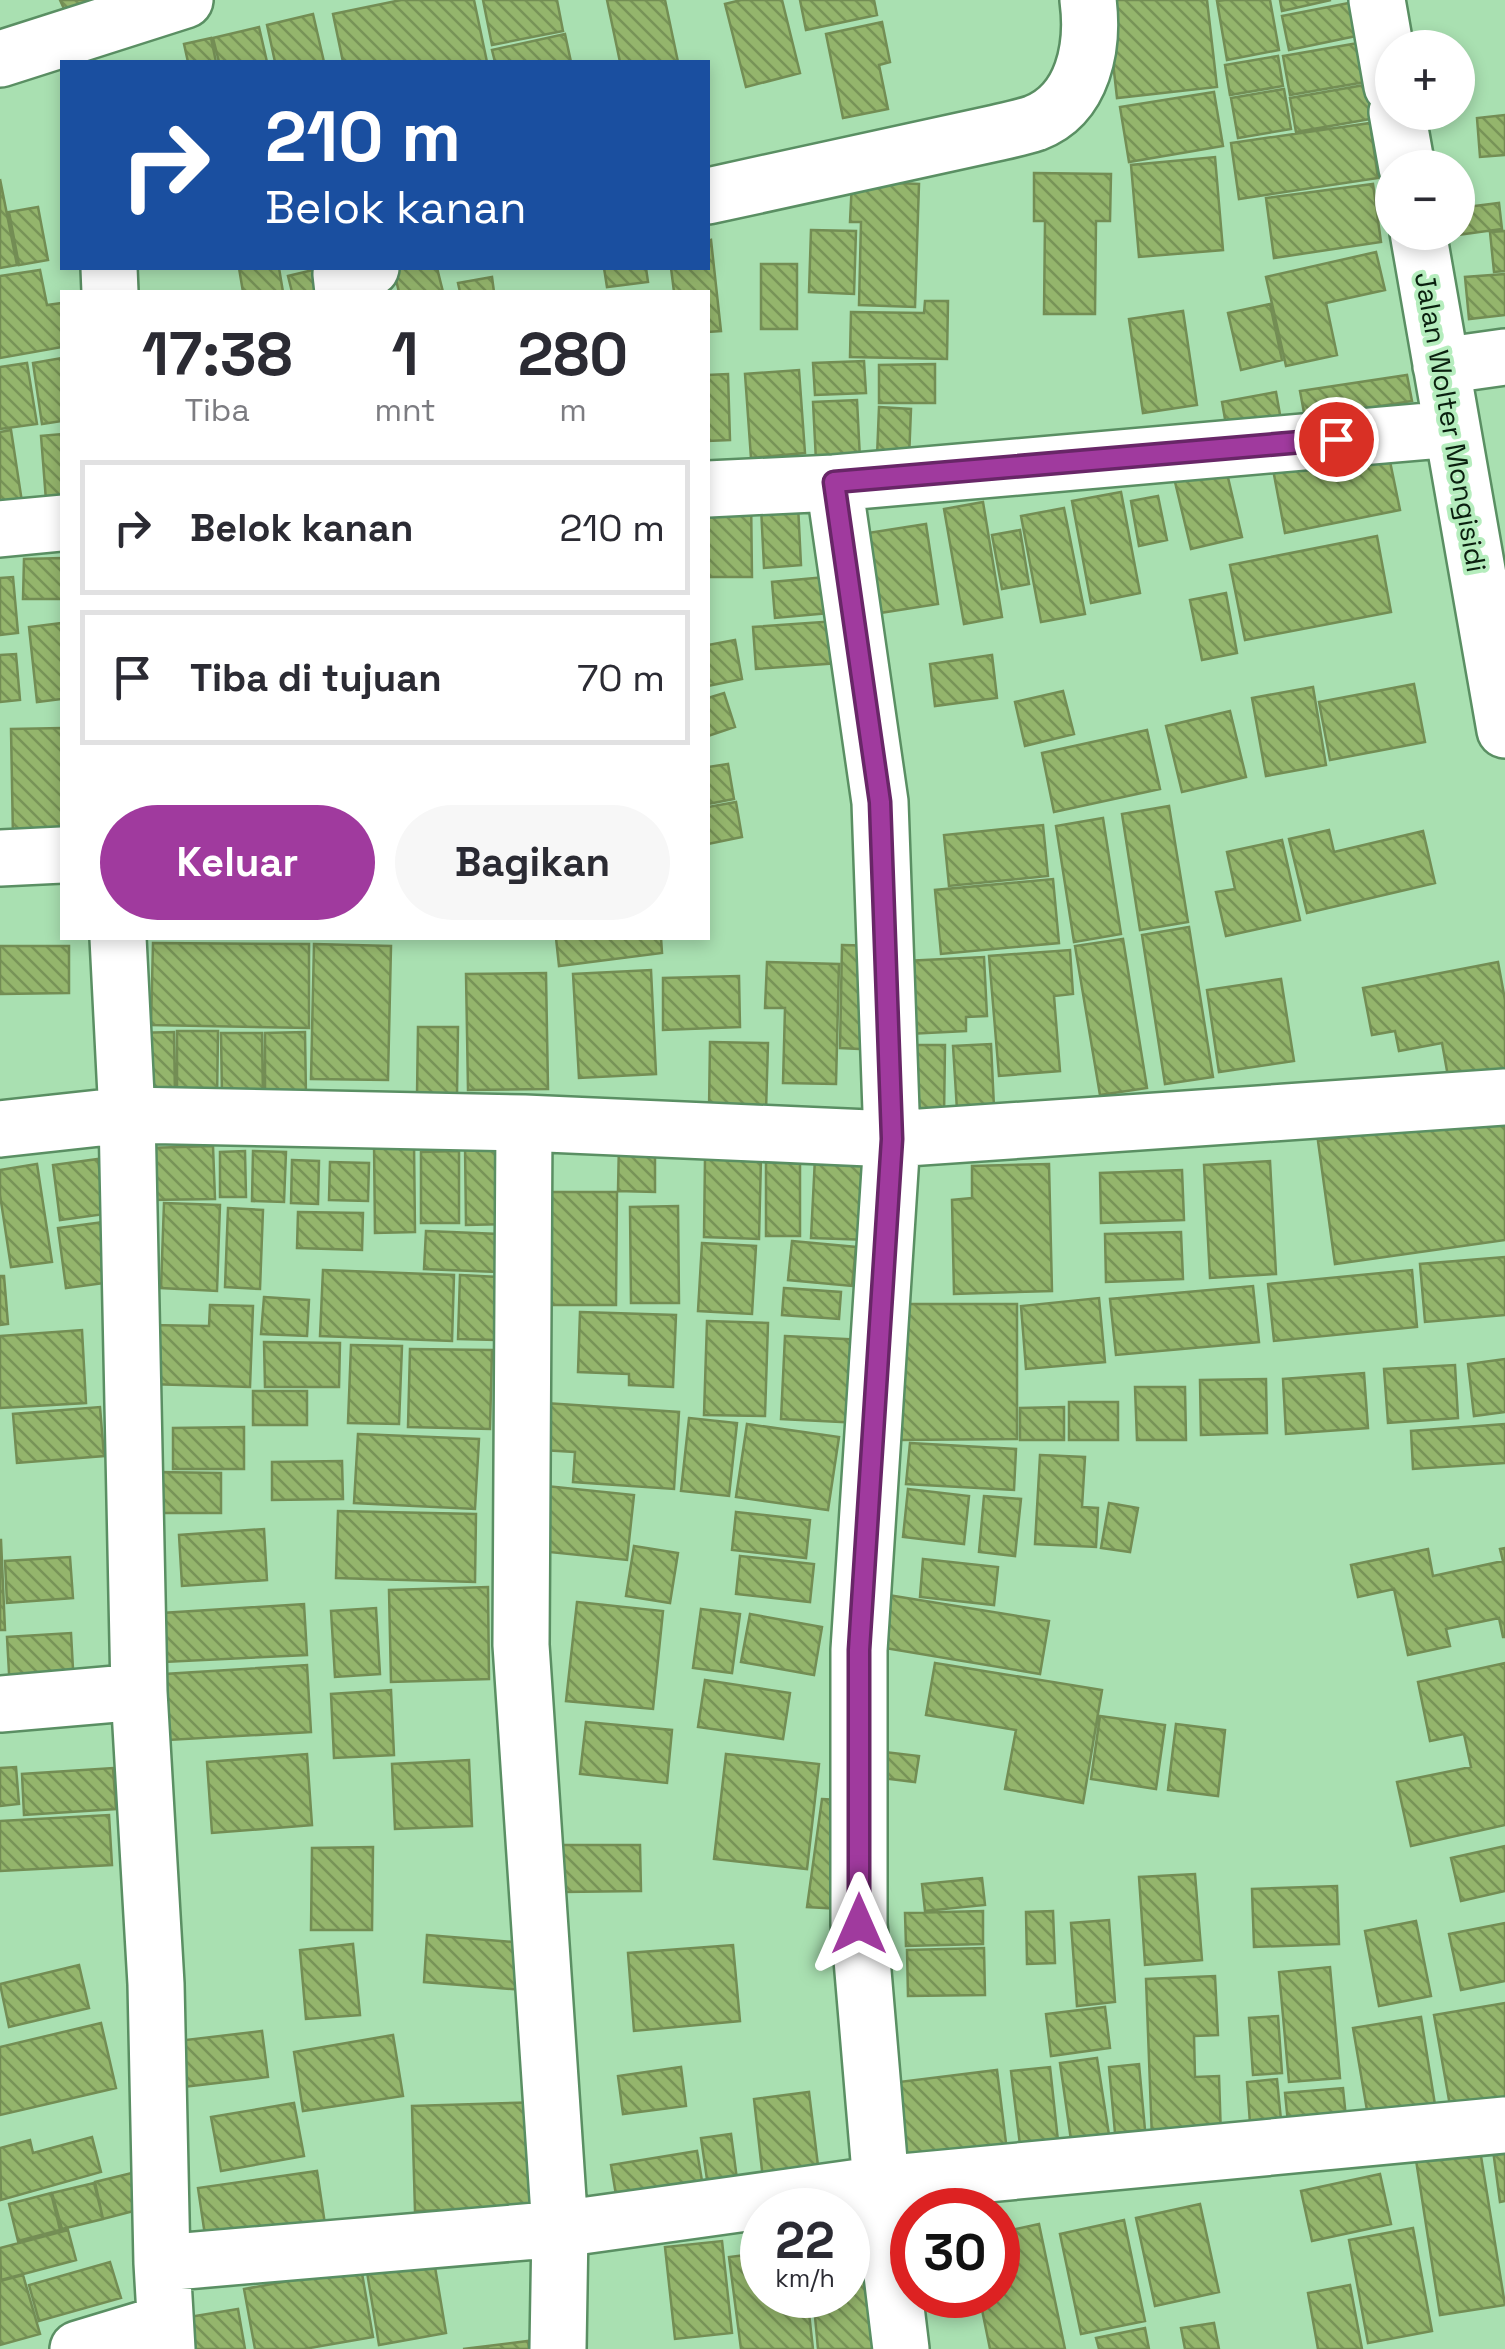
<!DOCTYPE html>
<html lang="id">
<meta charset="utf-8">
<style>
body{margin:0;font-family:"Space Grotesk",sans-serif;background:#f7f7f7;color:#2b2b33;height:100vh;display:flex;flex-direction:column;font-size:38px;white-space:nowrap}
*{box-sizing:border-box;margin:0}
p{font-size:32px;color:#7c7c81}
.icon{flex:none;width:55px;height:55px;fill:none;stroke:currentColor;stroke-width:2;stroke-linecap:round;stroke-linejoin:round}
.map{position:relative;flex:1;overflow:hidden}
.sheet{position:absolute;left:60px;top:290px;width:650px;height:650px;display:flex;flex-direction:column;background:#fff;border-radius:0px;box-shadow:0 5px 15px #0003}
.sheet>*{flex:none}
.top-card{position:absolute;left:60px;top:60px;width:650px;height:210px;border-radius:0px;box-shadow:0 5px 15px #0003;background:#1a4fa0;color:#fff;overflow:hidden}
.buttons{position:absolute;left:1375px;top:30px;display:grid;gap:20px}
.buttons a{display:grid;place-items:center;width:100px;height:100px;border-radius:50%;background:#fff;box-shadow:0 5px 15px #0003;font-size:50px}
.speed{position:absolute;left:740px;top:2188px;display:flex;gap:20px;font-size:50px;font-weight:700;text-align:center}
.speed>*{display:grid;place-content:center;width:130px;height:130px;border-radius:50%;background:#fff;box-shadow:0 5px 15px #0003;line-height:1}
.speed small{font-size:25px;font-weight:400}
.speed .limit{border:15px solid #d22;background:#fff;color:#111}
.pin{position:absolute;display:grid;place-items:center;width:85px;height:85px;color:#fff;margin:-42px;border:5px solid #fff;border-radius:50%;box-shadow:0 2px 10px #0007}
.me{position:absolute;width:110px;margin:-55px;rotate:0deg;stroke-linejoin:round;filter:drop-shadow(0 0 8px #0008)}
.turn{display:flex;align-items:center;gap:35px;height:210px;padding:0 40px;font-size:45px}
.turn .icon{width:130px;height:130px;stroke-width:2.5}
.turn b{display:block;font-size:70px;line-height:85px}
.eta{display:flex;justify-content:space-evenly;align-items:center;height:170px;text-align:center}
.eta b{font-size:60px;font-weight:700;line-height:70px}
.cta{display:flex;gap:20px;margin-top:auto;padding:20px 40px}
.cta a{flex:1;height:115px;border-radius:60px;background:#a03a9e;color:#fff;font-size:40px;font-weight:700;line-height:115px;text-align:center}
.cta a+a{background:#f7f7f7;color:#2b2b33}
ul{padding:0;list-style:none}
li{display:flex;align-items:center;gap:30px;height:135px;margin:0 20px 15px;padding:0 20px;border:5px solid #e1e1e2;border-radius:0px}
li div{flex:1}
li b{display:block;font-size:38px}
li em{font-style:normal}
.map>svg:first-child{display:block}
</style>
<div class="map">
<svg width="1505" height="2349" viewBox="0 0 1505 2349">
<defs>
<pattern id="building-back-hatch" width="6" height="6" patternUnits="userSpaceOnUse" patternTransform="scale(2.5)"><rect width="6" height="6" fill="#94b56c"/><path d="M-1 5l2 2M0 0l6 6M5-1l2 2" fill="none" stroke="#779357"/></pattern>
</defs>
<rect width="100%" height="100%" fill="#a9e0b1"/>
<path fill="url(#building-back-hatch)" stroke="#738d54" stroke-width="2.5" d="M60 0H89L90 2 66 13Z
M401 0H474L487 62H343L333 14Z
M483 0H557L563 31 492 45Z
M607 0H665L678 62H620Z
M741 0H782L800 73 746 87 725 4Z
M800 0H874L877 15 806 30Z
M1106 0H1207L1217 87 1117 98Z
M1225 0H1270L1279 50 1227 60 1217 1Z
M1280 0H1331L1282 11Z
M1354 2 1361 35 1289 50 1282 16Z
M313 14 324 62H275L267 25Z
M882 22 890 62 879 65 888 109 843 118 826 34Z
M259 27 267 62H219L213 38Z
M565 34 571 62H495L492 50Z
M211 38 216 62H188L184 44Z
M1364 42 1371 81 1290 95 1283 56Z
M1278 56 1283 86 1230 95 1225 65Z
M1370 84 1376 118 1296 132 1290 98Z
M1284 89 1291 129 1238 138 1231 98Z
M1214 92 1223 146 1129 162 1120 107Z
M1505 115V155L1480 157 1477 118Z
M1370 123 1378 178 1239 199 1231 143Z
M1215 157 1223 250 1139 257 1131 165Z
M1034 173 1111 174 1110 221H1096L1095 314H1044L1045 221H1034Z
M0 179 17 265 0 268Z
M852 181 919 184 915 307 859 305 861 222H850Z
M1373 184 1381 242 1274 258 1266 198Z
M1499 203 1502 229 1450 236V232H1458V208Z
M38 207 48 260 19 265 9 212Z
M811 230 856 231 854 294 809 292Z
M1505 231V271L1494 272 1490 232Z
M711 240 721 331 708 332V292H674L671 268H708V241Z
M1376 252 1385 290 1326 303 1337 355 1286 366 1266 277Z
M761 264H797V329H761Z
M239 268H279L283 292H243Z
M321 268 365 292H292L288 276Z
M393 268H437L443 292H399Z
M604 268H646L648 282 607 287Z
M40 270 47 305 62 303V347L0 358V276Z
M1505 274V315L1469 319 1465 277Z
M492 277 494 292H460L458 283Z
M925 301H948L947 359 850 357 851 312 924 313Z
M1270 304 1282 360 1241 370 1228 313Z
M1183 311 1197 405 1143 413 1129 319Z
M62 358V421L42 424 33 363Z
M864 361 866 393 815 395 813 363Z
M27 363 37 424 0 429V367Z
M935 364V403H879V365Z
M799 370 805 453 751 458 745 374Z
M728 374 730 440 708 441V375Z
M1407 375 1412 401 1305 418 1300 391Z
M1276 392 1282 426 1228 436 1222 402Z
M857 400 860 459 816 461 813 402Z
M879 407 911 409 909 459 877 457Z
M11 430 22 502 0 506V432Z
M62 434V512L47 513 41 436Z
M1386 442 1400 510 1285 533 1272 464Z
M1226 469 1242 537 1191 549 1175 482Z
M1121 492 1140 593 1091 603 1072 501Z
M751 495 752 577H708V496Z
M1158 496 1167 540 1139 546 1131 501Z
M983 502 1002 617 964 624 944 509Z
M798 505 801 565 764 568 761 507Z
M1064 508 1085 614 1041 622 1021 516Z
M926 524 938 604 880 613 868 533Z
M1020 530 1029 584 1002 589 992 535Z
M1377 536 1391 612 1245 640 1230 565Z
M62 558V599H23L24 559Z
M836 576 840 612 775 618 772 582Z
M13 577 18 633 0 635V578Z
M1226 593 1237 653 1202 660 1190 600Z
M836 621 839 663 756 669 753 627Z
M62 623V699L37 702 29 627Z
M735 640 742 679 708 686V645Z
M16 654 20 700 0 702V655Z
M992 655 997 698 935 706 930 664Z
M1414 684 1425 742 1330 760 1319 702Z
M1313 687 1326 765 1266 776 1252 698Z
M1063 691 1074 734 1025 746 1015 702Z
M724 693 735 727 708 736V698Z
M1230 711 1246 777 1182 792 1166 726Z
M62 728V837L13 838 11 729Z
M1147 730 1160 789 1054 812 1042 753Z
M728 764 734 799 708 804V767Z
M736 802 742 837 708 844V807Z
M1169 806 1188 922 1140 930 1122 814Z
M1103 818 1121 934 1074 942 1056 826Z
M1043 825 1048 876 949 886 944 835Z
M1329 830 1334 852 1423 831 1435 883 1307 913 1289 839Z
M1282 840 1300 920 1226 936 1216 892 1235 889 1227 852Z
M1053 879 1059 943 941 954 935 890Z
M1189 927 1213 1077 1165 1084 1142 935Z
M556 938H661L662 953 559 966Z
M1123 939 1147 1088 1100 1095 1075 946Z
M153 943 309 944V1028L151 1025Z
M314 944 391 946 388 1080 311 1079Z
M842 945 881 946 879 1050 840 1048Z
M0 946H69V993L0 994Z
M1070 950 1073 994 1054 996 1060 1071 999 1076 989 956Z
M984 957 987 1016 966 1017V1031L908 1034 905 961Z
M767 962 839 964 836 1084 783 1083 785 1008H765Z
M1498 962 1505 1000V1071L1449 1082 1442 1043 1399 1051 1395 1031 1372 1035 1363 988Z
M651 970 656 1074 579 1078 573 974Z
M546 973 548 1089 468 1090 466 974Z
M739 976 740 1027 663 1030V978Z
M1281 979 1294 1061 1219 1072 1207 990Z
M418 1027H458L457 1096H417Z
M177 1031H218L217 1102H177Z
M174 1032 175 1097 134 1098 133 1033Z
M305 1032 306 1097 265 1098V1033Z
M221 1033H262L263 1098H222Z
M710 1042 768 1043 766 1111H709Z
M991 1044 994 1107 957 1110 953 1046Z
M902 1045H945L944 1117H901Z
M1505 1113V1240L1335 1264 1318 1141Z
M374 1143H414L415 1232 375 1233Z
M619 1143H655V1192L618 1191Z
M465 1145H511V1224L466 1225Z
M213 1146 215 1199 148 1200 147 1148Z
M245 1151 246 1197H220V1152Z
M253 1151 286 1152 284 1202 252 1201Z
M459 1151V1223H421V1152Z
M705 1158H761L759 1239 704 1237Z
M815 1158 873 1160 871 1240 811 1238Z
M98 1159 105 1214 60 1220 53 1165Z
M292 1160 319 1161 318 1204 291 1203Z
M766 1161H800V1236H766Z
M1270 1161 1276 1274 1210 1278 1204 1165Z
M330 1162 369 1163 368 1201 329 1200Z
M37 1164 52 1262 11 1267 0 1195V1170Z
M1049 1164 1052 1291 954 1294 952 1200 972 1198V1166Z
M1182 1170 1184 1220 1101 1223 1100 1173Z
M546 1192H617L616 1305H545Z
M164 1203 220 1205 217 1291 161 1288Z
M678 1206 679 1303H631L630 1207Z
M228 1208 263 1210 260 1289 225 1287Z
M298 1212 363 1213 362 1250 297 1248Z
M104 1222 112 1282 66 1288 58 1228Z
M426 1231 499 1234 497 1272 424 1269Z
M1181 1232 1183 1279 1106 1282 1105 1234Z
M792 1241 856 1247 852 1286 788 1280Z
M702 1243 756 1246 752 1314 698 1311Z
M1505 1257V1315L1425 1322 1420 1264Z
M323 1270 454 1275 452 1341 320 1336Z
M1412 1270 1417 1327 1274 1341 1268 1284Z
M460 1275 498 1277 496 1340 458 1339Z
M0 1276H4L8 1324 0 1325Z
M1253 1286 1259 1342 1116 1355 1110 1299Z
M784 1288 841 1292 839 1319 782 1315Z
M264 1297 309 1300 307 1336 261 1334Z
M1099 1298 1105 1362 1026 1369 1021 1306Z
M898 1304H1017V1439L899 1440Z
M210 1305 253 1306 250 1387 148 1384 150 1325 209 1326Z
M580 1312 676 1315 673 1387 629 1385V1374L578 1372Z
M707 1321 768 1323 765 1416 704 1415Z
M82 1330 86 1403 0 1408V1336Z
M785 1336 864 1340 860 1423 781 1419Z
M264 1342 340 1343 339 1387H265Z
M351 1345 402 1346 399 1424 348 1423Z
M410 1349 492 1350 490 1429 408 1427Z
M1505 1359V1412L1474 1416 1468 1364Z
M1455 1365 1458 1418 1388 1423 1384 1369Z
M1364 1373 1368 1428 1286 1434 1283 1379Z
M1266 1379 1267 1433 1201 1435 1200 1380Z
M1135 1387H1185L1186 1440H1137Z
M253 1391H307V1425H253Z
M1069 1402H1118V1440H1069Z
M545 1403 679 1412 674 1489 573 1482 575 1452 542 1450Z
M100 1407 104 1456 17 1463 13 1414Z
M1064 1407V1440H1020V1408Z
M689 1418 737 1423 729 1496 681 1491Z
M747 1424 839 1437 828 1510 736 1497Z
M1505 1424V1463L1413 1469 1411 1431Z
M244 1427V1469H173V1428Z
M358 1434 479 1439 475 1509 354 1503Z
M910 1443 1016 1449 1014 1490 906 1484Z
M1040 1455 1085 1457 1082 1507 1098 1508 1096 1547 1035 1544Z
M342 1461 343 1499 272 1500V1462Z
M158 1472 221 1473V1513H157Z
M546 1486 634 1495 627 1560 539 1551Z
M908 1489 969 1496 964 1544 903 1537Z
M984 1496 1021 1499 1015 1556 979 1552Z
M1109 1503 1138 1508 1130 1552 1101 1548Z
M338 1511 476 1514 475 1582 336 1578Z
M736 1512 810 1520 806 1558 732 1550Z
M264 1529 267 1580 182 1586 179 1535Z
M1 1540 5 1630H0V1540Z
M634 1546 678 1553 670 1603 626 1596Z
M1505 1548V1637H1503L1499 1618 1446 1629 1450 1646 1408 1655 1394 1589 1358 1597 1351 1565 1428 1549 1433 1576 1503 1561 1500 1549Z
M740 1556 814 1564 810 1602 736 1594Z
M70 1557 73 1598 7 1603 5 1561Z
M923 1559 998 1567 994 1605 920 1597Z
M488 1587 489 1679 391 1682 389 1590Z
M882 1594 1049 1621 1040 1674 873 1646Z
M577 1602 663 1611 653 1709 566 1701Z
M304 1604 307 1655 164 1662 162 1613Z
M376 1608 380 1674 335 1677 331 1611Z
M701 1609 740 1614 732 1673 693 1668Z
M750 1614 822 1627 814 1675 741 1662Z
M71 1633 74 1687 10 1691 7 1637Z
M935 1663 1102 1690 1083 1803 1005 1789 1016 1730 926 1715Z
M1505 1663V1825L1411 1846 1397 1782 1471 1767 1464 1734 1430 1741 1418 1682Z
M307 1665 311 1732 168 1740 165 1674Z
M705 1680 790 1693 783 1739 698 1727Z
M391 1690 394 1755 334 1758 331 1694Z
M1100 1716 1165 1725 1156 1789 1091 1779Z
M586 1722 672 1730 667 1783 580 1774Z
M1176 1724 1225 1730 1218 1796 1168 1790Z
M876 1751 919 1756 915 1782 873 1777Z
M307 1754 312 1825 212 1833 207 1762Z
M726 1754 819 1764 807 1869 714 1859Z
M469 1760 472 1826 395 1829 392 1764Z
M16 1767 19 1804 0 1806V1768Z
M113 1768 116 1809 24 1815 22 1774Z
M822 1799 856 1801 841 1909 807 1907Z
M109 1815 112 1865 0 1871V1821Z
M562 1845H640L641 1891 563 1892Z
M1505 1846V1891L1461 1901 1451 1858Z
M373 1847 372 1930H311L312 1848Z
M1195 1874 1202 1960 1145 1965 1139 1877Z
M982 1878 985 1905 925 1911 922 1884Z
M1337 1886 1339 1944 1254 1947 1252 1889Z
M983 1911V1944L906 1946 905 1913Z
M1053 1911 1055 1963 1027 1964 1026 1912Z
M1109 1920 1115 2002 1077 2006 1071 1923Z
M1416 1921 1431 1996 1379 2006 1365 1931Z
M1505 1923V1981L1461 1990 1449 1934Z
M427 1935 527 1943 523 1990 424 1982Z
M353 1944 360 2015 306 2019 300 1950Z
M733 1945 740 2021 634 2031 628 1953Z
M984 1948 985 1995 908 1996 907 1950Z
M79 1965 89 2008 9 2027 0 1984Z
M1330 1967 1340 2078 1289 2082 1279 1972Z
M1215 1976 1218 2035 1194 2036 1195 2077 1219 2076 1221 2137 1152 2139 1146 1979Z
M1505 2003V2108L1452 2117 1434 2015Z
M1105 2007 1110 2048 1051 2056 1046 2014Z
M1278 2016 1282 2073 1253 2075 1249 2018Z
M1421 2017 1436 2111 1369 2122 1353 2028Z
M101 2023 116 2088 0 2115V2047Z
M262 2031 268 2077 182 2087 177 2041Z
M393 2035 403 2096 303 2111 294 2052Z
M1097 2058 1109 2135 1071 2140 1060 2063Z
M1139 2064 1145 2130 1115 2133 1109 2067Z
M681 2067 686 2106 623 2114 618 2076Z
M1050 2067 1058 2141 1020 2145 1011 2071Z
M997 2070 1007 2151 908 2163 899 2082Z
M1277 2079 1281 2120 1250 2123 1247 2082Z
M1343 2088 1346 2118 1288 2123 1285 2093Z
M809 2092 820 2182 764 2188 754 2099Z
M545 2102 548 2207 415 2211 412 2106Z
M294 2103 304 2156 221 2171 211 2117Z
M731 2134 740 2202 711 2207 701 2138Z
M92 2137 101 2172 1 2200 0 2148 30 2140 33 2153Z
M1505 2148V2201L1500 2202 1493 2150Z
M1480 2150 1505 2305 1440 2315 1416 2160Z
M697 2151 705 2199 619 2213 611 2165Z
M317 2171 326 2231 207 2249 198 2188Z
M136 2172 145 2208 103 2219 95 2182Z
M1380 2174 1391 2224 1312 2241 1301 2191Z
M94 2183 103 2219 62 2229 52 2193Z
M51 2193 60 2230 18 2241 9 2204Z
M1200 2204 1219 2292 1155 2306 1136 2218Z
M1124 2220 1145 2321 1081 2334 1060 2234Z
M1039 2224 1065 2349H990L979 2295H998V2233Z
M1413 2228 1432 2331 1368 2343 1349 2240Z
M68 2230 76 2260 1 2280 0 2248Z
M722 2241 732 2333 675 2339 665 2247Z
M875 2244 886 2349H818L813 2295H848V2247Z
M432 2249 446 2333 379 2345 365 2260Z
M762 2253V2295H807L813 2349H741L729 2257Z
M359 2256 373 2337 304 2349H255L244 2289 317 2276Z
M110 2262 121 2298 39 2321 29 2285Z
M23 2275 40 2334 0 2345V2281Z
M1350 2285 1362 2349H1318L1308 2293Z
M238 2309 245 2349H188L183 2318Z
M1214 2323 1219 2349H1185L1181 2328Z
M1145 2328 1149 2349H1099L1096 2338Z
M528 2341 529 2349H463Z"/>
<g fill="none" stroke-linecap="round" stroke-linejoin="round">
<defs>
<path id="minor" d="M1377 0 1392 86
M0 59 185 0
M1397 112 1407 168
M708 196 996 133C1009 130 1023 127 1035 123 1084 104 1094 46 1088 0
M1418 232 1505 730
M109 268 110 292
M343 292 341 274 371 268
M1441 366 1505 357
M834 483 880 802 892 1139 859 1650V1924L881 2184 901 2349
M708 489 834 483 1452 429
M0 529 62 523
M0 858 62 855
M118 938 127 1115 139 1692 156 1984 162 2263 167 2349
M524 1123 521 1645 560 2229 558 2349
M0 1129 127 1115 524 1123 892 1139 1505 1097
M0 1704 139 1692
M162 2263 560 2229 881 2184 1505 2125
M78 2349 164 2323"/>
</defs>
<use href="#minor" stroke="#5a8f63" stroke-width="60"/>
<use href="#minor" stroke="#fff" stroke-width="55"/>
</g>
<g fill="none" stroke-linecap="round" stroke-linejoin="round">
<defs>
<path id="route" d="M859 1924V1650L892 1139 880 802 834 482 1336 439"/>
</defs>
<use href="#route" stroke="#682667" stroke-width="25"/>
<use href="#route" stroke="#a03a9e" stroke-width="18"/>
</g>
<g text-anchor="middle" stroke-width="8" stroke-linejoin="round" paint-order="stroke">
<g font-size="28" fill="#0a200f" stroke="#b5edbd">
<text transform="translate(1451 422) rotate(80)" y="10">Jalan Wolter Mongisidi</text>
</g>
</g>
</svg>
<div class="buttons">
<a>+</a>
<a>−</a>
</div>
<div class="speed"><div>22<small>km/h</small></div><div class="limit">30</div></div>
<div class="pin" style="left:1336px;top:439px;background:#d93025"><svg class="icon" aria-label="arrive" viewBox="0 0 24 24"><path d="M6 21V4h12l-3 4 3 4H6"/></svg></div>
<svg class="me" style="left:859px;top:1924px" viewBox="-20 -20 40 40"><path d="M0-17L14 15 0 8-14 15z" fill="#a03a9e" stroke="#fff" stroke-width="4"/></svg>
<div class="top-card">
<div class="turn"><svg class="icon" aria-label="right" viewBox="0 0 24 24"><path d="M7 20v-9h11M14 6l5 5-5 5"/></svg><div><b>210 m</b>Belok kanan</div></div>
</div>
<section class="sheet">
<div class="eta">
<div><b>17:38</b><p>Tiba</p></div>
<div><b>1</b><p>mnt</p></div>
<div><b>280</b><p>m</p></div>
</div>
<ul>
<li><svg class="icon" aria-label="right" viewBox="0 0 24 24"><path d="M7 20v-9h11M14 6l5 5-5 5"/></svg><div><b>Belok kanan</b></div><em>210 m</em></li>
<li><svg class="icon" aria-label="arrive" viewBox="0 0 24 24"><path d="M6 21V4h12l-3 4 3 4H6"/></svg><div><b>Tiba di tujuan</b></div><em>70 m</em></li>
</ul>
<div class="cta"><a>Keluar</a><a>Bagikan</a></div>
</section>
</div>
